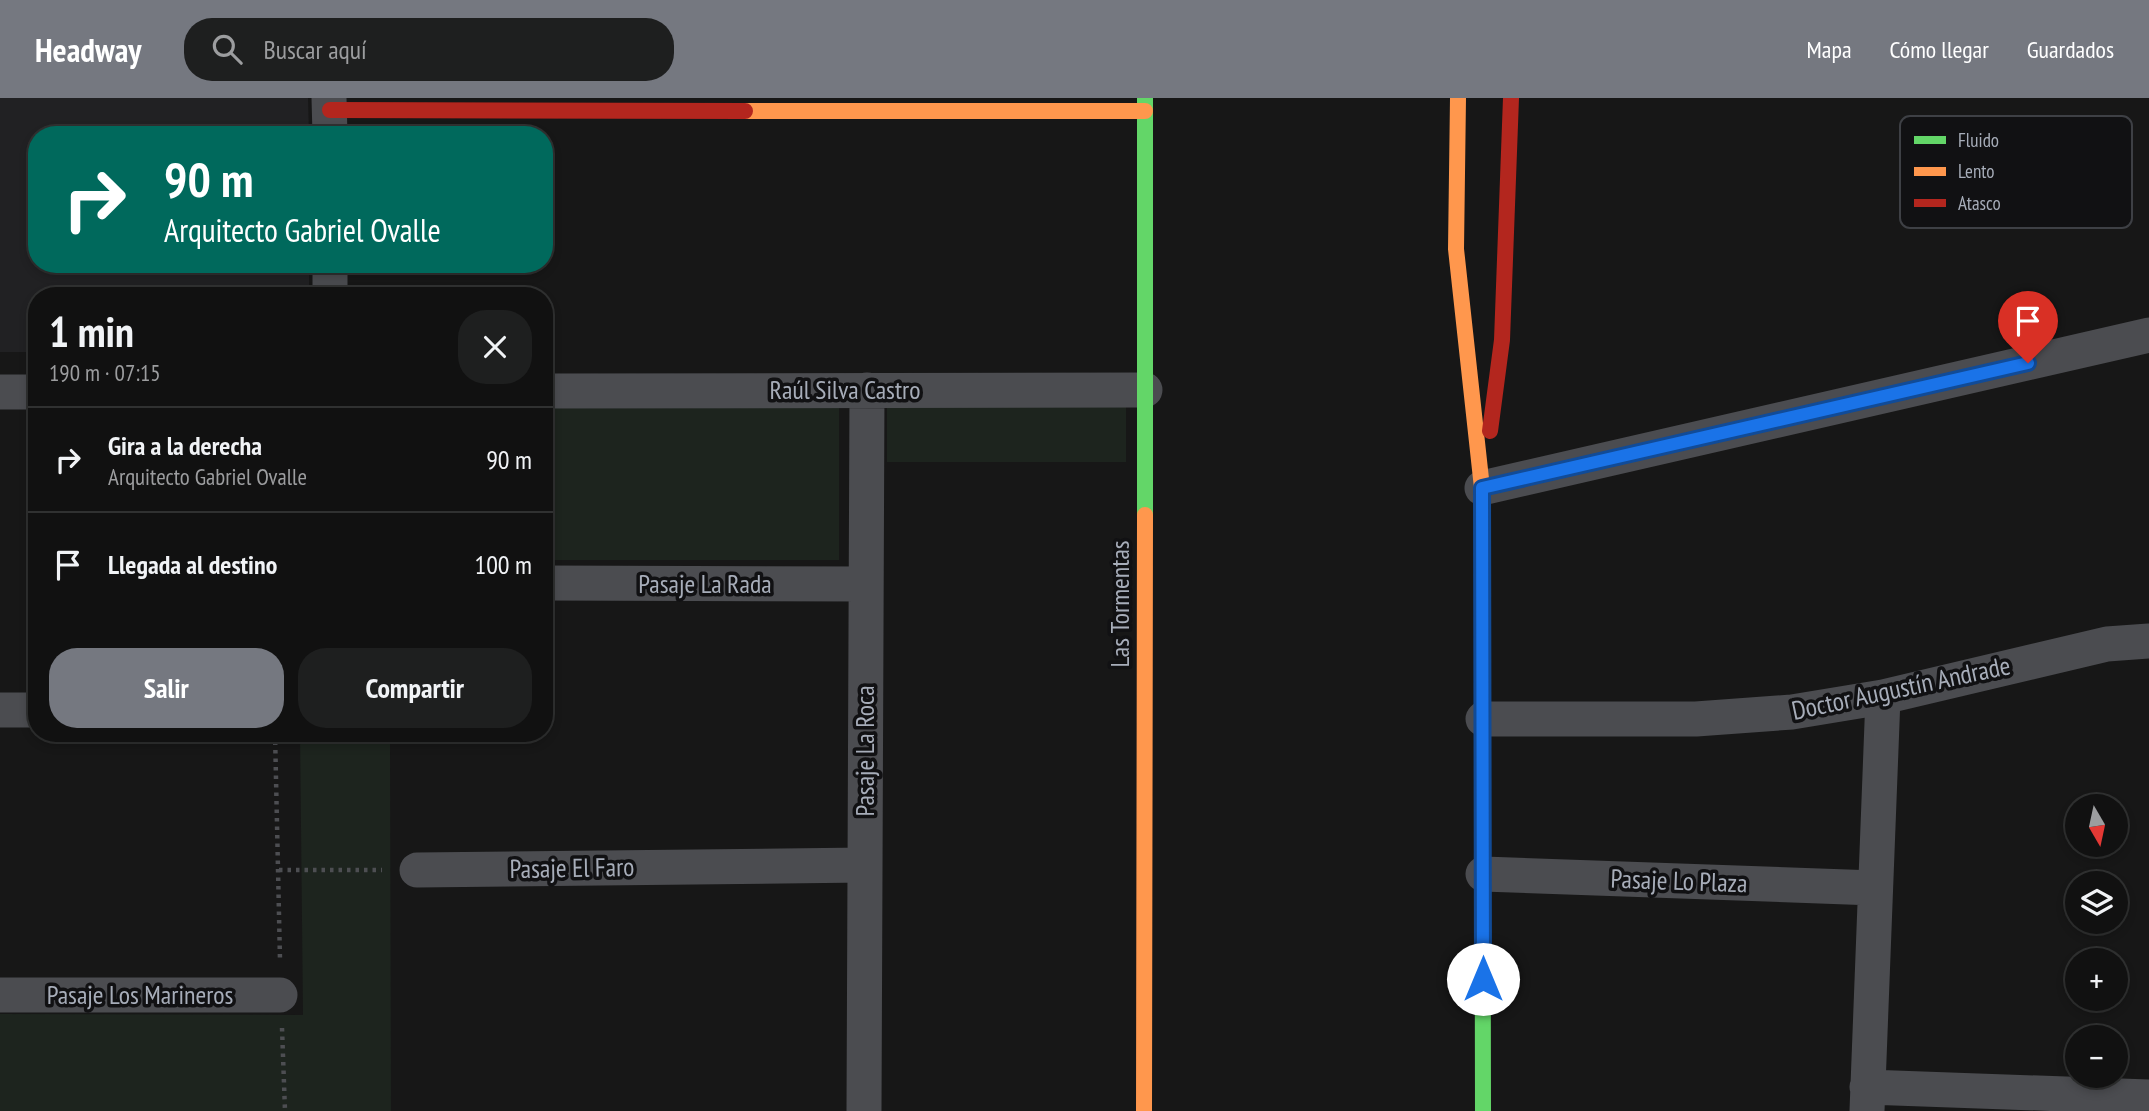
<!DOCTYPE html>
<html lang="es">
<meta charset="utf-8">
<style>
body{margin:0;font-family:"PT Sans Narrow",sans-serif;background:#1e1f1f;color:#f1f3f6;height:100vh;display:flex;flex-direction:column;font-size:26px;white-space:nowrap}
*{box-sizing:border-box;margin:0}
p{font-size:23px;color:#9c9d9f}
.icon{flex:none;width:38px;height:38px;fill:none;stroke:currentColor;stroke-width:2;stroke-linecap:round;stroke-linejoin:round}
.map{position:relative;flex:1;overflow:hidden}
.side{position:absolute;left:28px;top:189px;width:525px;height:455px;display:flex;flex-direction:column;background:#111;border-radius:28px;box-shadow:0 4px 10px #0003,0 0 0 2px #303131}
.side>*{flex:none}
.hud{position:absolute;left:28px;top:28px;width:525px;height:147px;border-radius:28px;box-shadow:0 4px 10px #0003,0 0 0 2px #303131;background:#00695c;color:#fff;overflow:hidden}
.needle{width:46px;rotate:171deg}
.buttons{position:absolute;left:2065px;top:696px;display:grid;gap:14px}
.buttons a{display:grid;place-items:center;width:63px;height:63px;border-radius:50%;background:#111;box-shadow:0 4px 10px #0003,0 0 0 2px #303131;font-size:35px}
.pin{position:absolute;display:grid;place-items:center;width:60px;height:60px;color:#fff;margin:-72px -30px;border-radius:50% 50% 50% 0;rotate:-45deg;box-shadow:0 0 7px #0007}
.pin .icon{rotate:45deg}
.me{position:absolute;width:77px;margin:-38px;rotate:0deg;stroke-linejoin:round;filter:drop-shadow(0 0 5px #0008)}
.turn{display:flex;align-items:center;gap:24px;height:147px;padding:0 21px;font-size:32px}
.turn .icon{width:91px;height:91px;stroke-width:2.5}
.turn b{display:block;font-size:49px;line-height:60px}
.round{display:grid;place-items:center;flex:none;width:74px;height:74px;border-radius:28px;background:#1e1f1f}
.headline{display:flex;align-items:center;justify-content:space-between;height:119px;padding:0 21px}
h1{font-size:42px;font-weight:700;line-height:52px}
.action{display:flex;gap:14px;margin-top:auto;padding:14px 21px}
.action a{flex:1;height:80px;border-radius:28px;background:#757880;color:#fff;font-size:28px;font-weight:700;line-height:80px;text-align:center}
.action a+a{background:#1e1f1f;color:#f1f3f6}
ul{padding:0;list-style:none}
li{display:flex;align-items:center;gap:21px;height:105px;padding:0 21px;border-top:2px solid #303131}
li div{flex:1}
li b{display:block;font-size:26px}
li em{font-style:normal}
header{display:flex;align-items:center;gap:42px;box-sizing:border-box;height:98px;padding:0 35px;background:#757880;color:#fff}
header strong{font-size:33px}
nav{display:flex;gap:38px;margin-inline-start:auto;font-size:24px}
.search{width:490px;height:63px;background:#1e1f1f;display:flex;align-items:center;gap:18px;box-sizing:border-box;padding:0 24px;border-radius:28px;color:#9c9d9f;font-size:26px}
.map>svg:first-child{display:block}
</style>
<header>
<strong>Headway</strong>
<div class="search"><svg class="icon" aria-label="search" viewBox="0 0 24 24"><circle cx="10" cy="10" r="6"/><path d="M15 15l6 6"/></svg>Buscar aquí</div>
<nav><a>Mapa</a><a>Cómo llegar</a><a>Guardados</a></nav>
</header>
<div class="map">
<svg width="2149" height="1013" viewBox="0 0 2149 1013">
<rect width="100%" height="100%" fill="#171717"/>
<path fill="#212123" d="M0 0H308L309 37H37V166H309V198H37V254H0Z"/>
<path fill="#1d241e" d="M887 302H1126V364H887Z
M839 307V462H544V308Z
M300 635H390L391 1013H0V916L303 917Z"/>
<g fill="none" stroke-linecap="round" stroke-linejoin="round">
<path stroke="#4d4e52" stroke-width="4.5" stroke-dasharray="3.5 5" stroke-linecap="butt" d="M275 635 280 862
M279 772H382
M282 930 285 1013"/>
<path stroke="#4b4c50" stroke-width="35" d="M329 0 330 37
M330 166V198
M544 293 1145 292
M0 294H37
M1482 390 2149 237
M544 485 866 486
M0 612H37
M1483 621H1696L1792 614 1883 599 2107 546 2149 543
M417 772 865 767
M1483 776 1875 790
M0 897H280
M1867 989 2149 999
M864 1013 867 292
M1867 1013 1883 599"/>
<path stroke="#63d668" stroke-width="16" d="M1145 417V0
M1482 460 1483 1013"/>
<path stroke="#ff974d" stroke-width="16" d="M1458 0 1456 151 1482 390V460
M745 13H1145
M1144 1013 1145 417"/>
<path stroke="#b3261e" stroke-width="16" d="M330 12 745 13
M1490 333 1502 242 1511 0"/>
</g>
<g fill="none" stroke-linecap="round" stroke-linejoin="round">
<defs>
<path id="route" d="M1483 881 1482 390 2028 265"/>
</defs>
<use href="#route" stroke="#114b97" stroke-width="18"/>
<use href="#route" stroke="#1a73e8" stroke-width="12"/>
</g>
<g text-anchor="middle" stroke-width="7" stroke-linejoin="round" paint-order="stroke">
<g font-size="26" fill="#a7adb9" stroke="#111113">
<text x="845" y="301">Raúl Silva Castro</text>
<text x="705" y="495">Pasaje La Rada</text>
<text transform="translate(1120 506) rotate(-90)" y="9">Las Tormentas</text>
<text transform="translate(1901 590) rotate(-12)" y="9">Doctor Augustín Andrade</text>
<text transform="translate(865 653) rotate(-90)" y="9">Pasaje La Roca</text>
<text transform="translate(572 770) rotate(-1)" y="9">Pasaje El Faro</text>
<text transform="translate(1679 783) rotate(2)" y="9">Pasaje Lo Plaza</text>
<text x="140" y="906">Pasaje Los Marineros</text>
</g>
</g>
<rect x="1900" y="18" width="232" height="112" rx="10" fill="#111113" stroke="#3e4045" stroke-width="2"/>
<rect x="1914" y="38" width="32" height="8" fill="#63d668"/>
<rect x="1914" y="69" width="32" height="9" fill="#ff974d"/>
<rect x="1914" y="101" width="32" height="8" fill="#b3261e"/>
<g font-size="19" fill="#a7adb9">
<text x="1958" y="49">Fluido</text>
<text x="1958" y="80">Lento</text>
<text x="1958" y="112">Atasco</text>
</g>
</svg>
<div class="buttons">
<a><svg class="needle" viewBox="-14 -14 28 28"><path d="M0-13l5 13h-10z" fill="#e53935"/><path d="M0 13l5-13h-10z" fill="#9c9d9f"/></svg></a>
<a><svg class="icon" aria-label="layers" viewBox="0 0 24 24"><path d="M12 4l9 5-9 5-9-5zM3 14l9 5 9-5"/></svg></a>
<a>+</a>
<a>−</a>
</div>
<div class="pin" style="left:2028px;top:265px;background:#d93025"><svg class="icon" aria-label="arrive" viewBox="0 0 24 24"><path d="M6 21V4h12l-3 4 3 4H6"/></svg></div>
<svg class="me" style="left:1483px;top:881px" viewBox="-20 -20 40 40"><circle r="19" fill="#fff"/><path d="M0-13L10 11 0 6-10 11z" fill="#1a73e8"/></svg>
<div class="hud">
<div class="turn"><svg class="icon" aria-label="right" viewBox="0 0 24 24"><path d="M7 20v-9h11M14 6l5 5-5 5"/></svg><div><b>90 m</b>Arquitecto Gabriel Ovalle</div></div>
</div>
<section class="side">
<div class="headline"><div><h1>1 min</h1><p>190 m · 07:15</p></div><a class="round"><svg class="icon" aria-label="close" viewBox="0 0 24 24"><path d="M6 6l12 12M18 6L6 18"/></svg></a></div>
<ul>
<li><svg class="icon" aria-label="right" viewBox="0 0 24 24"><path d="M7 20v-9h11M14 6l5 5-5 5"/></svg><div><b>Gira a la derecha</b><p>Arquitecto Gabriel Ovalle</p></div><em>90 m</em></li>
<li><svg class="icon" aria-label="arrive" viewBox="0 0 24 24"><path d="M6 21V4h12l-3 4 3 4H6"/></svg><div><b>Llegada al destino</b></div><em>100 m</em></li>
</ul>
<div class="action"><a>Salir</a><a>Compartir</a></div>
</section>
</div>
